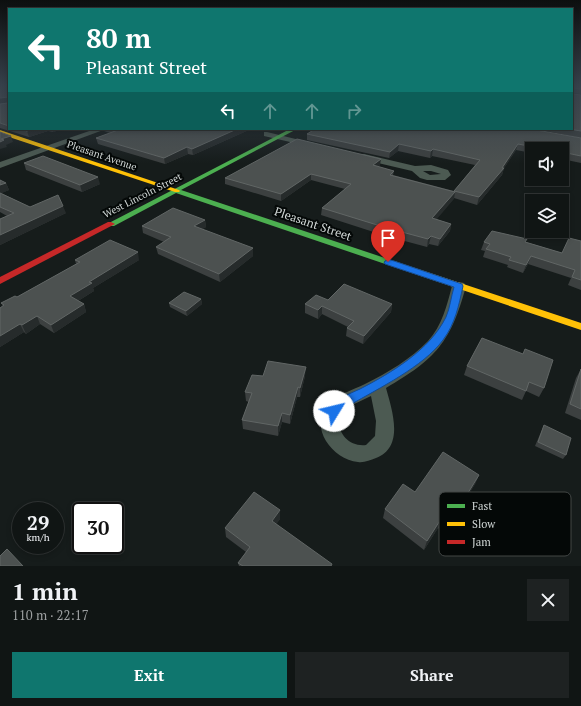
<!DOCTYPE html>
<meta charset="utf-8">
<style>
body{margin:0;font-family:"PT Serif",serif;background:#1e2222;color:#f1f3f6;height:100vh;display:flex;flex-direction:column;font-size:15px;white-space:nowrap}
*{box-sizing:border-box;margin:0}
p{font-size:13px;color:#9c9fa0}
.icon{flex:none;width:22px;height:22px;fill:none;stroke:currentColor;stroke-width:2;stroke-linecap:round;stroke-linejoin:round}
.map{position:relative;height:566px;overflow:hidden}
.drawer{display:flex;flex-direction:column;background:#101514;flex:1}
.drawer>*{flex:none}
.top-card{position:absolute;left:8px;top:8px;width:565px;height:122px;border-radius:0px;box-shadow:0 2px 6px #0003,0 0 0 1px #303434;background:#0f766e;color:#fff;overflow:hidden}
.tools{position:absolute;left:525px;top:142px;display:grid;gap:8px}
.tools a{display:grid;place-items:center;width:44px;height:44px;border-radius:0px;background:#101514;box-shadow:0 2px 6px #0003,0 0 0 1px #303434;font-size:20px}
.speed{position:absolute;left:12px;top:502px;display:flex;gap:8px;font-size:20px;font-weight:700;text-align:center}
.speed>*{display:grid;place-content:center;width:52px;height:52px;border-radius:50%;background:#101514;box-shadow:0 2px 6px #0003,0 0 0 1px #303434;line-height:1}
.speed small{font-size:10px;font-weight:400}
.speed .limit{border:2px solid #111;border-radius:6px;background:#fff;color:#111}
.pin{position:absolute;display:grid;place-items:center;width:34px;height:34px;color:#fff;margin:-41px -17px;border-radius:50% 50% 50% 0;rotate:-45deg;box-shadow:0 0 4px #0007}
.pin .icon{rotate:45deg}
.me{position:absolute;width:44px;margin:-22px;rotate:54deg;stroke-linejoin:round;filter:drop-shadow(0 0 3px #0008)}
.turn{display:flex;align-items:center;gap:14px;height:84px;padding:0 12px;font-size:18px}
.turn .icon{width:52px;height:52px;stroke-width:2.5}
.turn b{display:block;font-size:28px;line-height:34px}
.lanes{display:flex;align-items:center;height:38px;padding:0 12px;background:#0003;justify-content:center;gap:20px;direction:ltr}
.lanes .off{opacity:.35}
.round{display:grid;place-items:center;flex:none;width:42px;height:42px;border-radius:0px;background:#1e2222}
.summary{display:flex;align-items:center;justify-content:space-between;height:68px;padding:0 12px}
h1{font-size:24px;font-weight:700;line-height:30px}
.cta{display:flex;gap:8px;margin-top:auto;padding:8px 12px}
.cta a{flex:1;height:46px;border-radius:0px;background:#0f766e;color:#fff;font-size:16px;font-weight:700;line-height:46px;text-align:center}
.cta a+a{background:#1e2222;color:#f1f3f6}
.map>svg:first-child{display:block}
</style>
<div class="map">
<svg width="581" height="566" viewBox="0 0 581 566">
<rect width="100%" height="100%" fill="#161c1b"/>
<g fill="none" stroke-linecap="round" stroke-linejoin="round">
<path fill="#4c5a52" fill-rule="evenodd" d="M95 129H106L0 168V162Z
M264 132H267L312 143 316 145 312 147 264 136Z
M364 154 415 166 431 165 448 170 451 175 445 180H427L420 178 412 171 361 159 360 157 361 155ZM423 171H431L441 174 430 175Z
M459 282 464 283 466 286C451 342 436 359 386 388 392 410 405 447 376 458 370 460 364 463 358 462 345 461 333 452 326 441 319 429 318 416 328 405 337 394 353 390 365 384 387 373 411 359 428 341 442 326 447 305 452 286L454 283ZM371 396 376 421 375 436 366 445C349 447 337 433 339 417L348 407Z"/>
<path fill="#4caf50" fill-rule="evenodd" d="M290 129H297L181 190 397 262 398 264 397 266H391L176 193 114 226H111L107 224Z"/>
<path fill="#ffc107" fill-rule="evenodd" d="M0 130 179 190 180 191 179 192H175L0 134Z
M394 261 581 323V330L391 266 390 264Z"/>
<path fill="#c62828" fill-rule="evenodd" d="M108 222H111L115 224 0 284V277Z"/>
</g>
<path fill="#3c4040" d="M0 84H9V129H63L53 132 48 131 29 137 0 128V104L8 103 0 104Z
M572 84H581V94L573 93V94L581 95V138L536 129H572Z
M104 129H251L193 155 188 154 165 164 98 144 96 138 110 133 104 131Z
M307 134 581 138V163L562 159V149H532V153L516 150 504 168 502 175 477 205 454 198 436 219 451 224 450 231 438 246 429 244 427 247 386 236 321 215 322 208 345 189 311 180 281 201 225 184V178L380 165 378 167 394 171 393 175 454 191 475 165 432 156 430 158 398 151 389 158 307 140Z
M24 163 100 184 82 192 26 170Z
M0 180 6 183 9 190 1 193 30 207 66 213 0 245V219L7 216 0 212Z
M205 220 206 227 202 229 253 256 220 282 158 254 156 247 164 242 143 233 142 226Z
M581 241V290L568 285 571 278 528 264 523 273 507 267 508 265 483 257 485 251 481 250 484 242H526L562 253Z
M75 260H139L93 288 94 291 78 301 84 304 86 312 54 333 40 324 26 334 24 332 0 347V308L3 306 1 303 17 297 76 264Z
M201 299 202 304 187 316 170 307 169 303Z
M328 300 392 304 391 312 363 344 346 336 347 328 348 327 322 314 318 319 305 313V304Z
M482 338 544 388 539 397 526 391 522 400 464 375 467 366Z
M581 369V420L565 413 576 378Z
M263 376H305L300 397H297L290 424 282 422 278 436 243 429 242 420 249 402 246 401 245 392Z
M544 425 566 455 563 459 535 446Z
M479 475 475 484 445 533 438 528 424 550 383 518 385 509 415 492Z
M280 519 276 524 332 566H239L238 563 246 552 226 537 225 528Z"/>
<path fill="#262b2b" d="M8 97 9 102 0 104V98Z
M33 129H47L48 131 29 137 27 131Z
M52 129H63L53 132Z
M237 129H251L193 155 192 149Z
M11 136 13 142 6 145 7 147 0 149V142L1 139Z
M399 144 398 151 389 158 390 152Z
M518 144 516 150 503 170 504 168 502 175 477 205 479 197 502 168Z
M187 147 188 154 165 164 164 158Z
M433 149 432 156 430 158 431 151Z
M381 159 380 165 372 172 373 165Z
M311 174V180L281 201V194Z
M98 177 100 184 82 192 80 185Z
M6 183 9 190 0 194V185Z
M455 192 454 199 431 226 432 218Z
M63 206 66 213 0 245V235Z
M205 220 206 227 195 234 194 226Z
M451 224 450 231 438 246 440 239Z
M431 236 429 244 427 247 428 239Z
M253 248V256L220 282 219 274Z
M138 252 139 260 93 288 94 291 73 304 70 296 89 282Z
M531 256 528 264 523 273 526 265Z
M201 299 202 304 187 316 186 311Z
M84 304 86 312 54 333 51 325Z
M392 304 391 312 363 344 364 336Z
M322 306V314L318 319V310Z
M37 316 40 324 26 334 22 325Z
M20 324 24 332 0 347V336Z
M306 367 305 376 300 397V388Z
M298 387 297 397 290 424V415Z
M282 413V422L278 436V426Z
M479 475 475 484 445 533 449 524Z
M280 510V519L272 530V521Z
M441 519 438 528 424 550 427 541Z"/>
<path fill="#4c5150" stroke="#616665" d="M5 84H9V126L0 123V104L8 103V97L0 98V85Z
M572 84H581V89L573 88V94L581 95V131L569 129H572Z
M21 129H33L27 131Z
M114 129H237L192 149 187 147 164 158 96 138 118 130Z
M315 129H531L581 138V156L562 152V149H544L518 144 502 168H504L479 197 454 191 480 160 433 149 431 151 399 144 390 152 307 134Z
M0 132 11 136 1 139 4 140 0 142Z
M297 139 381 159 373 165 394 171 390 175 455 192 432 218 451 224 440 239 431 236 428 239 387 228 322 208 351 184 311 174 281 194 225 178Z
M43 156 98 177 80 185 24 163Z
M0 180 6 183 0 185Z
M0 193 30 207 58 195 63 206 0 235V219L14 213 0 207Z
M173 208 205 220 194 226 253 248 219 274 156 247 171 237 142 226Z
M492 231 527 239 525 242 562 253 569 238 581 241V280L572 277 575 270 531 256 526 265 509 260 511 257 486 249 490 244 484 242Z
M110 240 138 252 89 282 92 283 70 296 84 304 51 325 37 316 22 325 20 324 0 336V308L4 305 1 303 15 296 17 297 80 262 75 260Z
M344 284 392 304 364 336 347 328 354 321 322 306 318 310 305 304 316 295 328 300Z
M184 292 201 299 186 311 169 303Z
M482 338 523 354 525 349 553 360 544 388 529 382 526 391 467 366Z
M268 361 306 367 300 388 298 387 290 415 282 413 278 426 242 420 252 393 245 392 252 375 263 376Z
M581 369V409L570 404Z
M544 425 571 438 566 455 538 442Z
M443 452 479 475 449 524 441 519 427 541 385 509 403 484 415 492Z
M254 492 280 510 272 521 332 564 331 566H243L238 563 250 547 225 528Z
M7 549 23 566H0V556Z"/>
<linearGradient id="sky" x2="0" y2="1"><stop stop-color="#0c0f0f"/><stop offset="0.52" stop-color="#36404a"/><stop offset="1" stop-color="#36404a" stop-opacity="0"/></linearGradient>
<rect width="581" height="163" fill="url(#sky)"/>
<path fill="#1a73e8" stroke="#114b97" d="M388 259 462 284 463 286C459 305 455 324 443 340 423 367 379 388 350 405 346 407 342 412 338 414 335 416 332 415 329 414L327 411C333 400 349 394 360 389 391 373 430 350 446 317 450 308 451 297 454 287L385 264 384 262Z"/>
<g text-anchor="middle" stroke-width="4" stroke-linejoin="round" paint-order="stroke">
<g font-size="10" fill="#d1d7d6" stroke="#040807">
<text transform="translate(102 155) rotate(19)" y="4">Pleasant Avenue</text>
<text transform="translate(142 195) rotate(-27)" y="4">West Lincoln Street</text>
</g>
<g font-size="12" fill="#d1d7d6" stroke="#040807">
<text transform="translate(313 224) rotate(19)" y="4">Pleasant Street</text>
</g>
</g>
<rect x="439" y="492" width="132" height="64" rx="6" fill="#040807" stroke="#424645" stroke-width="1"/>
<rect x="447" y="504" width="18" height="4" fill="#4caf50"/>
<rect x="447" y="522" width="18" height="4" fill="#ffc107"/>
<rect x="447" y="540" width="18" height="4" fill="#c62828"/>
<g font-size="11" fill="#d1d7d6">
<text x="472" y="510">Fast</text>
<text x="472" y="528">Slow</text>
<text x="472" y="546">Jam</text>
</g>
</svg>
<div class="tools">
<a><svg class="icon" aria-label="sound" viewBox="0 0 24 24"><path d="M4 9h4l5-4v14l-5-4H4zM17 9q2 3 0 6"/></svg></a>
<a><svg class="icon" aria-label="layers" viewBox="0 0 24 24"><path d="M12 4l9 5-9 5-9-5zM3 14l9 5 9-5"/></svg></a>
</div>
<div class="speed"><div>29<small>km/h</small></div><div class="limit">30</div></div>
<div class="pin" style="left:388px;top:262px;background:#d93025"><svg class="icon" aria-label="arrive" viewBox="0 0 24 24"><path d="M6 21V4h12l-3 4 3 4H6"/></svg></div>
<svg class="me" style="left:334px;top:411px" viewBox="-20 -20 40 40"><circle r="19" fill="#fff"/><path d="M0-13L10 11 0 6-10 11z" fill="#1a73e8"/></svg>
<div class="top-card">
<div class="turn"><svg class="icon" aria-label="left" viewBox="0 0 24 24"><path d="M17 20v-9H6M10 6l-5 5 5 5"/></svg><div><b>80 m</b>Pleasant Street</div></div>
<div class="lanes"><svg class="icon" aria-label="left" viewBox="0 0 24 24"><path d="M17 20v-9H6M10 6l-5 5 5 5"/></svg><svg class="icon off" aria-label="ahead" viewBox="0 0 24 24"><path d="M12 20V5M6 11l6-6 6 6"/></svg><svg class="icon off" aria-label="ahead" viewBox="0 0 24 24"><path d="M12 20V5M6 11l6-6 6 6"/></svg><svg class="icon off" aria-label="right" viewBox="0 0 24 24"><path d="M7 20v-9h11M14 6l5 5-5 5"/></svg></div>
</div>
</div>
<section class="drawer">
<div class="summary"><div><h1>1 min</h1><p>110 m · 22:17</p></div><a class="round"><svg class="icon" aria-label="close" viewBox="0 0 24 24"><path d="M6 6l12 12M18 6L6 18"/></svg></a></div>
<div class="cta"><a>Exit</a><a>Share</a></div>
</section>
